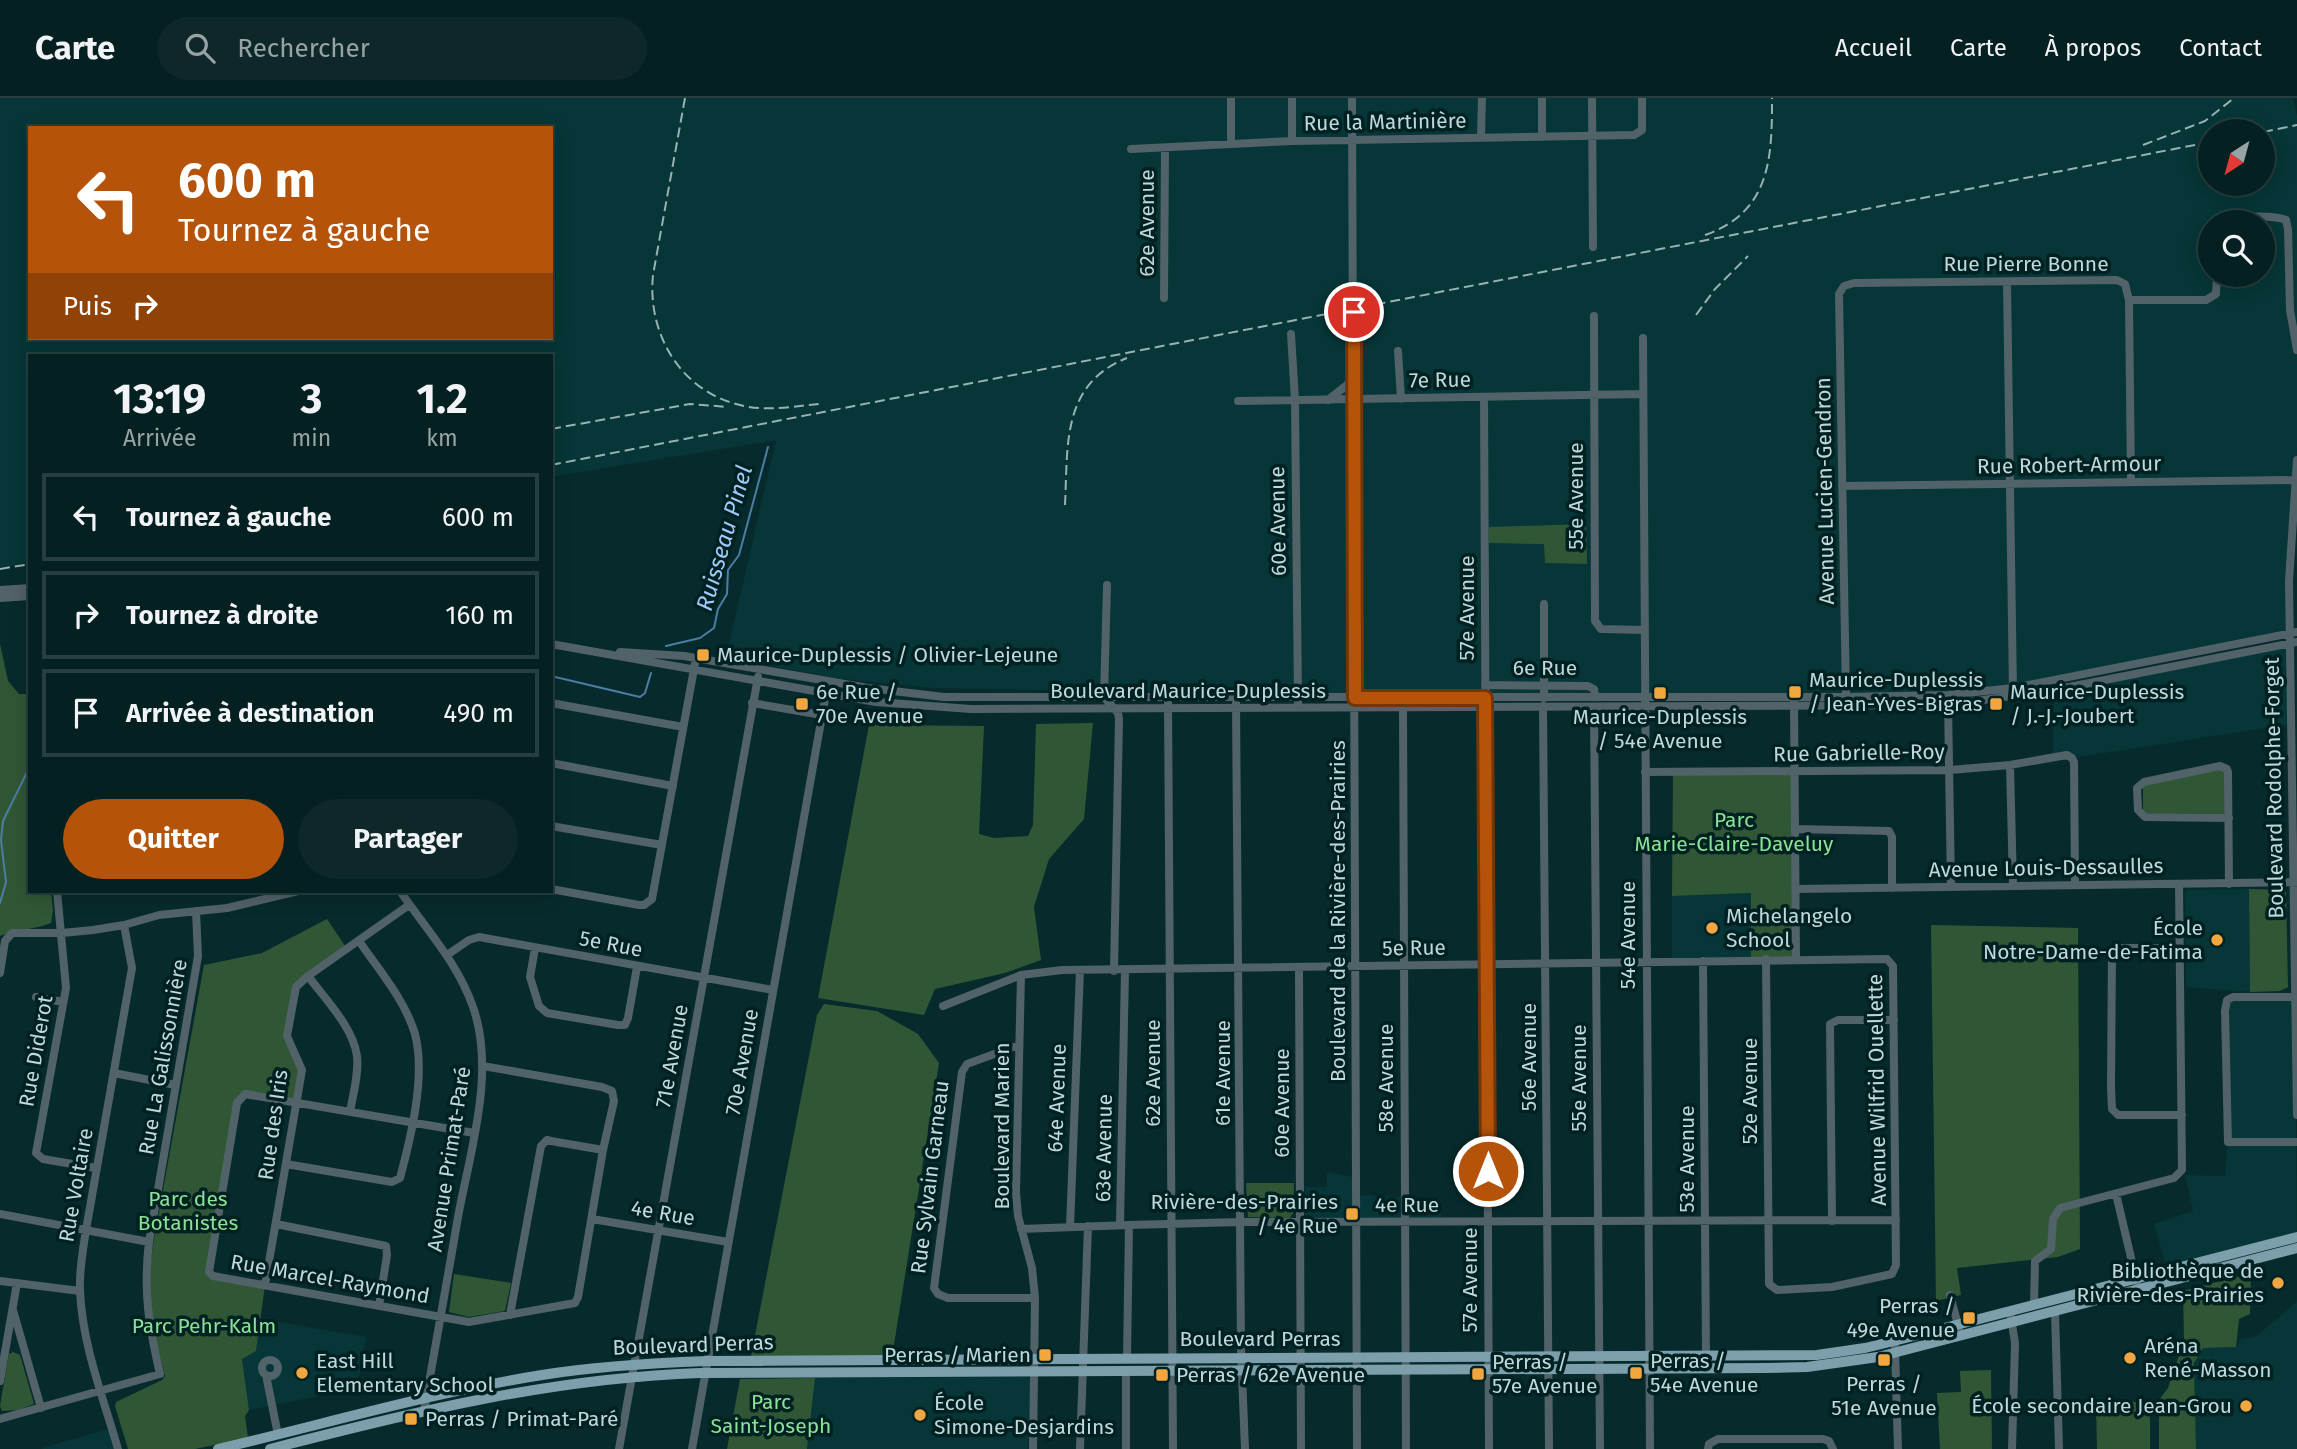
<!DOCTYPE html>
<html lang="fr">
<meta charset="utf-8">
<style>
body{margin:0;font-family:"Fira Sans",sans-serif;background:#0e282a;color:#f1f3f6;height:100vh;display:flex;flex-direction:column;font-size:26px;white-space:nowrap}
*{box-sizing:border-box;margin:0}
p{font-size:23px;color:#97a3a5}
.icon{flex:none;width:38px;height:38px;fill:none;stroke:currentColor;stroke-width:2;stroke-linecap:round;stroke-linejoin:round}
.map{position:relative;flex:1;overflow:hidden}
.sheet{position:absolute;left:28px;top:256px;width:525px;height:539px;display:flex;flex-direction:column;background:#052021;border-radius:0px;box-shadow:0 4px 18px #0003,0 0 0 2px #263e3f}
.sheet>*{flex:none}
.guide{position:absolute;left:28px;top:28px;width:525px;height:214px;border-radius:0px;box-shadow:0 4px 18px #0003,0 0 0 2px #263e3f;background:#b45309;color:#fff;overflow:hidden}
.needle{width:46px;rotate:216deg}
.fabs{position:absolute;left:2198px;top:21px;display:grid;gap:14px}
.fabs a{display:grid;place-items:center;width:77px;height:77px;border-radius:50%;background:#052021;box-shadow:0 4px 18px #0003,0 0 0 2px #263e3f;font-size:35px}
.pin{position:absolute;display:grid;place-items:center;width:60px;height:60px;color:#fff;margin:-30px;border:4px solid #fff;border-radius:50%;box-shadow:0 2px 7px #0007}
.me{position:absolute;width:77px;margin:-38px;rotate:0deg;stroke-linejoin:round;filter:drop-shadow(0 0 5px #0008)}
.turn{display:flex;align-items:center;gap:24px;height:147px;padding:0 35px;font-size:32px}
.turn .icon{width:91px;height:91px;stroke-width:2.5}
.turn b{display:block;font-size:49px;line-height:60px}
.then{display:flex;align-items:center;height:66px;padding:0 35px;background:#0003;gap:14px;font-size:26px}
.eta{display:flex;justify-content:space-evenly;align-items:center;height:119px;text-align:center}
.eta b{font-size:42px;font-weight:700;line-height:49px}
.action{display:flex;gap:14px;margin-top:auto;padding:14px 35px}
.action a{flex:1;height:80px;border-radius:42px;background:#b45309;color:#fff;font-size:28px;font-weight:700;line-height:80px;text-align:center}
.action a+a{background:#0e282a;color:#f1f3f6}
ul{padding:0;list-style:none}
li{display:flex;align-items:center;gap:21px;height:88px;margin:0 14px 10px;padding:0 21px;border:4px solid #263e3f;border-radius:0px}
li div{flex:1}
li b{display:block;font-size:26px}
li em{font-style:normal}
header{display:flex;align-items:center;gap:42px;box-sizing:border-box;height:98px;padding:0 35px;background:#052021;border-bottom:2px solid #263e3f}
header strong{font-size:33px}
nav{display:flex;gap:38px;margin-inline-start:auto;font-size:24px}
.search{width:490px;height:63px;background:#0e282a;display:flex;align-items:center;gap:18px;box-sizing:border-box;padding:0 24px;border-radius:38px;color:#97a3a5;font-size:26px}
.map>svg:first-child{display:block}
</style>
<header>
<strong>Carte</strong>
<div class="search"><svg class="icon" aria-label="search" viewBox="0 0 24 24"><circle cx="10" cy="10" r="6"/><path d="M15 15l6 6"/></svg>Rechercher</div>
<nav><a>Accueil</a><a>Carte</a><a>À propos</a><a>Contact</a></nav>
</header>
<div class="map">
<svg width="2297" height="1351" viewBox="0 0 2297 1351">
<rect width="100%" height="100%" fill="#072b2c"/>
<path fill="#063637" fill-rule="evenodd" d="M0 0H2293L2297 18V357L2289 483 2290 536 2013 590 1794 599 1306 597 932 590 835 580 768 567 727 555 776 342 551 379V257H30V465L0 469ZM30 30H551V240H30ZM2210 33H2263V86H2210ZM2210 124H2263V177H2210Z
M2290 546 2291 626 2072 660 2053 658 2054 592Z
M2249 791 2250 894 2186 889 2185 794 2188 792Z
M1751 795V862L1672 863V798Z
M2295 899 2297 1140 2167 1172 2154 1126 2193 1113 2185 1077 2225 1078 2228 1044 2227 902Z
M1327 1074 1357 1080 1358 1097 1441 1101V1125L1305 1120V1089H1327Z
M2297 1203V1351H2196L2194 1265 2202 1250 2236 1249 2241 1241 2257 1238Z
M261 1221 366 1239 357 1290 249 1312 242 1261 256 1253Z
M1027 1279 1030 1282 1028 1351H807L815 1280Z
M112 1330 118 1351H43L42 1350Z"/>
<path fill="#305735" d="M1586 426 1587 466 1545 465 1544 446 1489 445V429Z
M0 546 8 583 19 596H30V793H51L53 812 51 825C34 832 17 831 0 838Z
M1093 625 1084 721 1049 761 1034 809 1041 862 1005 875 935 891 924 917 818 900 869 627 984 628 979 736 994 740 1028 738 1033 727 1036 626Z
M2219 672 2225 674 2226 714 2223 716 2146 715 2143 712V688Z
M1673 673H1794L1796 861 1751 862V795L1672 798Z
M2249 791 2286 792 2288 889 2280 893 2250 894Z
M327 821 347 851 296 889 289 945 298 962V1004L241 999 208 1169 214 1178 265 1187 256 1253 242 1261 249 1312 245 1318 248 1340 195 1351H128L115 1308 116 1304 162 1282 165 1278 152 1226 148 1185 153 1147 204 867 262 855Z
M1931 827 2078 830 2080 1151 2058 1159 1957 1170 1961 1197 1936 1203Z
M824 906 877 913 918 936 939 965 892 1259 750 1263 817 917Z
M1246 1085H1294L1293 1115 1290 1120 1248 1119Z
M2251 1175 2250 1216 2239 1221 2236 1249 2203 1250 2194 1265 2196 1351H2159V1302L2168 1290 2184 1242 2183 1193Z
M454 1176 511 1185 505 1213 469 1219 449 1214Z
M13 1254 20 1257 34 1306 18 1312 2 1313 0 1308 9 1256Z
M1991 1272 1992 1351H1940L1937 1295 1961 1294 1960 1273Z
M815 1280 807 1351H727L740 1281Z
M2096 1304H2150V1351H2097Z"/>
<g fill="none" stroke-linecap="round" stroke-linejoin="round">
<path stroke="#4c7da3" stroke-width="2" d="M666 548 700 540 714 530 718 511 727 496 728 472 739 457 768 349
M551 578 640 599 645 595 651 575
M0 805 6 784 1 742 3 723 30 668"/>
<path stroke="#526269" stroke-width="8" d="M1231 0V46
M1292 0V43
M1352 0 1357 1351
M1592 0 1593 149
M1481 39 1482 0
M1542 39V0
M1131 51 1292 43 1634 37 1642 32V0
M2219 124C2228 117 2275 117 2286 122L2288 131 2290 212 2297 252
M2007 184 2013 594
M1164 200 1165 50
M2129 202 2131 384
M1594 218 1595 523 1601 531 1644 532
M1291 236 1295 302 1298 604
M1643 240 1650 1351
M1398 253 1401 301
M1484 299 1489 1351
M1328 302 1347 287 1353 277
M1238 303 1643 296
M2297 362 2289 483 2297 1017
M1842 388 2297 382
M1107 487 1104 599 1118 615 1119 621 1114 873
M0 492 30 490
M0 500 30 498
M1544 506V600
M551 546 876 604 971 611 1948 607 2054 592 2297 544
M620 554 684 558 868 590 944 599H1846L1948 597 2013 590 2297 534
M1485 587 1588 588 1594 591 1595 599
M1846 599 1839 196 1844 188 1854 185 2117 182 2125 186 2129 202H2206L2216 196 2217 177
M1948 604 1951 789
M551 605 683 629
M752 605 822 617
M1168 605 1173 1351
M1236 605 1241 1251 1245 1351
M1794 605 1796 861
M1543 608 1549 1351
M1403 609 1406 1351
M1594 609 1600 1351
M551 665 673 688
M2010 667 2013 787
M1645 674 1950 672 2010 667 2067 657 2072 660 2074 664 2075 787
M2229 720 2145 719 2138 712 2137 690 2144 684 2220 668 2227 671 2228 674 2229 786
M551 728 662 747
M1795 731 1889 733 1892 739V790
M551 791 639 807H644L652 801 696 560
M1796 791 2297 784
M57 793 66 890 36 1055 43 1061 96 1070
M400 793C426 831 458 865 473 909 496 974 470 1054 458 1119 447 1184 435 1249 424 1313
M535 850 530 879 539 908 547 915 618 927H625L628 920 637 869
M2179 850H2118L2112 853 2111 990 2112 1011 2118 1017H2182
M447 857 469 842 479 839 773 892
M1703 863 1706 1258
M1299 869 1301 1351
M0 875 5 843 12 835H62L93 832 124 827 159 817 227 810 298 793
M1021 877 1016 1094 1018 1118 1032 1170 1035 1200 1033 1351
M308 878C325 901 353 929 357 958 359 976 353 996 350 1014
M36 899 63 904
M2297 899H2233L2227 902 2225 913 2228 1044H2297
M943 908 1021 877 1062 872 1887 861 1893 868 1896 1167 1892 1176 1832 1189 1777 1192 1769 1186 1766 861
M1019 947 967 966 962 974 934 1190 938 1196 948 1200H1035
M114 975 175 987
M474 1035 245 996 237 1005 209 1174 213 1178 469 1224 575 1205 578 1199 603 1052 614 1003 612 993 602 989 483 968
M286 1066 392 1084 400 1080C411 1039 426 978 415 936 405 902 379 872 359 843
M2116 1096 2137 1185
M0 1116 149 1144
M592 1121 728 1144
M1832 1123 1830 926 1838 922H1894
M276 1126 386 1148 387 1157 379 1208
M1120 1127 1125 873
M1129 1127 1241 1124 1896 1122
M1070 1129 1080 872
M1021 1131 1129 1127 1127 1261
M0 1183 80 1193
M265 1187 302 972 287 938 296 889 308 878 409 807
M1950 1197 1961 1238
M2034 1207 2035 1163 2051 1151 2053 1121 2060 1110 2174 1080 2182 1072 2179 786
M13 1212 41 1310
M2010 1213 2015 1245 2012 1351
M2055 1214 2059 1351
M510 1217 541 1048 547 1042 551 1043 603 1052
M1895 1249 1898 1351
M262 1270a8 8 0 1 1 16 0a8 8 0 1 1-16 0Z
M266 1277 278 1337
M0 1283 17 1185
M0 1321 160 1276C149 1228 143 1194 149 1144L198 858 196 813
M118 1351C103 1299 82 1246 80 1192 79 1172 83 1152 86 1132L132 870 124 827
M619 1351 758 579
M692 1351 828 584
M1080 1351 1088 1128
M1126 1351V1273
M1708 1351 1709 1346 1718 1341H1823L1829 1343 1833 1351"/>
<path stroke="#7d9fac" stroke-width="10" d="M218 1351C325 1326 434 1294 542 1277 597 1268 652 1265 707 1263L1817 1257 1865 1250 1894 1243 2297 1139
M270 1351C412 1314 553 1280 700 1275L1765 1270 1807 1269 1878 1259 2297 1150"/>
<path stroke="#98b2b3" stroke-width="2" stroke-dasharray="10 5" stroke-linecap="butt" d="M685 0 653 177C647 235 680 293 740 307 766 314 794 308 820 306
M2263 34 2297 27
M2143 47 2205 23 2234 0
M1705 137C1771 114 1772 59 1772 0
M1696 217 1715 191 1748 158
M551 331 690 306 728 309
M551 367 2210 44
M1065 407C1068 348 1061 286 1127 260
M0 471 30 466"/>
</g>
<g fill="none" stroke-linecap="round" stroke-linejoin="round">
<defs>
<path id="route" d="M1354 214 1355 600H1485L1488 1073"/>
</defs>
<use href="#route" stroke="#753606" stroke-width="18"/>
<use href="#route" stroke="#b45309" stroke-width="12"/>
</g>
<g fill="#f1a640" stroke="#002122" stroke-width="2.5">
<rect x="696" y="550" width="14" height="14" rx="3.5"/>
<rect x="1788" y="587" width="14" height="14" rx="3.5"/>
<rect x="1653" y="588" width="14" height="14" rx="3.5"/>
<rect x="795" y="599" width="14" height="14" rx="3.5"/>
<rect x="1989" y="599" width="14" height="14" rx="3.5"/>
<circle cx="1712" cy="830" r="7"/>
<circle cx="2217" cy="842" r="7"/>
<rect x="1345" y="1109" width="14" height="14" rx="3.5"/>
<circle cx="2278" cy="1185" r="7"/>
<rect x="1962" y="1213" width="14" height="14" rx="3.5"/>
<rect x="1038" y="1250" width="14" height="14" rx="3.5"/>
<circle cx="2130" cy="1260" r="7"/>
<rect x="1877" y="1255" width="14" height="14" rx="3.5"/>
<circle cx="302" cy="1275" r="7"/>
<rect x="1629" y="1268" width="14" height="14" rx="3.5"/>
<rect x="1471" y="1269" width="14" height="14" rx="3.5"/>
<rect x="1155" y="1270" width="14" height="14" rx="3.5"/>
<circle cx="2246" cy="1308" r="7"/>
<circle cx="920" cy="1317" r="7"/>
<rect x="404" y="1314" width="14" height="14" rx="3.5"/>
</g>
<g text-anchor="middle" stroke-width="7" stroke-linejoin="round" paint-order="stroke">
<g font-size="21" fill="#c1d8d9" stroke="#002122">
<text transform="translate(1385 24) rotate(-1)" y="7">Rue la Martinière</text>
<text transform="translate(1147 125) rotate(-90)" y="7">62e Avenue</text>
<text x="2026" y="173">Rue Pierre Bonne</text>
<text transform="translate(1440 282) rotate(-1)" y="7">7e Rue</text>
<text transform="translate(2069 367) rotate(-1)" y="7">Rue Robert-Armour</text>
<text transform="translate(1825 393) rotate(-91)" y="7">Avenue Lucien-Gendron</text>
<text transform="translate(1576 398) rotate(-90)" y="7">55e Avenue</text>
<text transform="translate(1278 423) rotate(-91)" y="7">60e Avenue</text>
<text transform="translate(1467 510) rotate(-90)" y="7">57e Avenue</text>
<text x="1545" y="577">6e Rue</text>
<text x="1188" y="600">Boulevard Maurice-Duplessis</text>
<text transform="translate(1859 655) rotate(-1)" y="7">Rue Gabrielle-Roy</text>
<text transform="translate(2274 690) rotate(-91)" y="7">Boulevard Rodolphe-Forget</text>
<text transform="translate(2046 770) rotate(-1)" y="7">Avenue Louis-Dessaulles</text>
<text transform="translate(1338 813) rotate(-90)" y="7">Boulevard de la Rivière-des-Prairies</text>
<text transform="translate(1628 837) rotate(-90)" y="7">54e Avenue</text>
<text transform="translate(611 846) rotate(11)" y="7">5e Rue</text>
<text transform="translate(1414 850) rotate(-1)" y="7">5e Rue</text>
<text transform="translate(36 953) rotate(-80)" y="7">Rue Diderot</text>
<text transform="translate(672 958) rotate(-80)" y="7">71e Avenue</text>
<text transform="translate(163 959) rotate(-80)" y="7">Rue La Galissonnière</text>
<text transform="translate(1529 959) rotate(-90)" y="7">56e Avenue</text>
<text transform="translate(742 964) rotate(-80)" y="7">70e Avenue</text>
<text transform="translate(1153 975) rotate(-90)" y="7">62e Avenue</text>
<text transform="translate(1223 975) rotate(-90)" y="7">61e Avenue</text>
<text transform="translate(1386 980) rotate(-90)" y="7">58e Avenue</text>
<text transform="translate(1579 980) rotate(-90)" y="7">55e Avenue</text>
<text transform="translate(1877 992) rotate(-91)" y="7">Avenue Wilfrid Ouellette</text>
<text transform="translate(1750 993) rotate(-90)" y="7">52e Avenue</text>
<text transform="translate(1057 1000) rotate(-88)" y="7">64e Avenue</text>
<text transform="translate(1282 1005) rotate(-90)" y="7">60e Avenue</text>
<text transform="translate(273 1027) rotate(-82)" y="7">Rue des Iris</text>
<text transform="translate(1002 1028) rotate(-90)" y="7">Boulevard Marien</text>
<text transform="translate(1104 1050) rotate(-89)" y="7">63e Avenue</text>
<text transform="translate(449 1061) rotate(-81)" y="7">Avenue Primat-Paré</text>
<text transform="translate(1687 1061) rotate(-90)" y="7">53e Avenue</text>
<text transform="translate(930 1079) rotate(-83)" y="7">Rue Sylvain Garneau</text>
<text transform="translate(76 1087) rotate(-80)" y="7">Rue Voltaire</text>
<text x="1407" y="1114">4e Rue</text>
<text transform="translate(663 1115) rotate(10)" y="7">4e Rue</text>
<text transform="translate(330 1181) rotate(10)" y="7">Rue Marcel-Raymond</text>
<text transform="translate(1470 1182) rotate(-90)" y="7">57e Avenue</text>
<text x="1260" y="1248">Boulevard Perras</text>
<text transform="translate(693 1247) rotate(-2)" y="7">Boulevard Perras</text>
</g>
<g font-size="21" fill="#c1d8d9" stroke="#002122" text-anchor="start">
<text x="717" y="564">Maurice-Duplessis / Olivier-Lejeune</text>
<text x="1809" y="589">Maurice-Duplessis<tspan x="1809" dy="24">/ Jean-Yves-Bigras</tspan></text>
<text x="816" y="601">6e Rue /<tspan x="816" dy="24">70e Avenue</tspan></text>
<text x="2010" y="601">Maurice-Duplessis<tspan x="2010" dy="24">/ J.-J.-Joubert</tspan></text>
<text x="1660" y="626" text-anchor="middle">Maurice-Duplessis<tspan x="1660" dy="24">/ 54e Avenue</tspan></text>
<text x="1726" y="825">Michelangelo<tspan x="1726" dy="24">School</tspan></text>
<text x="2203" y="837" text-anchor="end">École<tspan x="2203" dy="24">Notre-Dame-de-Fatima</tspan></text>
<text x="1338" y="1111" text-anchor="end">Rivière-des-Prairies<tspan x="1338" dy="24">/ 4e Rue</tspan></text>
<text x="2264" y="1180" text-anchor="end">Bibliothèque de<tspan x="2264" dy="24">Rivière-des-Prairies</tspan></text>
<text x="1955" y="1215" text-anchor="end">Perras /<tspan x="1955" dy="24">49e Avenue</tspan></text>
<text x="2144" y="1255">Aréna<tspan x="2144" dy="24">René-Masson</tspan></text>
<text x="1031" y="1264" text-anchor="end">Perras / Marien</text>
<text x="316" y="1270">East Hill<tspan x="316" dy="24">Elementary School</tspan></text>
<text x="1650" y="1270">Perras /<tspan x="1650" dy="24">54e Avenue</tspan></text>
<text x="1492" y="1271">Perras /<tspan x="1492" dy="24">57e Avenue</tspan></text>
<text x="1176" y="1284">Perras / 62e Avenue</text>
<text x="1884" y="1293" text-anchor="middle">Perras /<tspan x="1884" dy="24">51e Avenue</tspan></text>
<text x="934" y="1312">École<tspan x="934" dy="24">Simone-Desjardins</tspan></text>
<text x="2232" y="1315" text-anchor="end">École secondaire Jean-Grou</text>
<text x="425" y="1328">Perras / Primat-Paré</text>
</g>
<g font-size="21" fill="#89e295" stroke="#002122">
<text x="1734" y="729">Parc<tspan x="1734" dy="24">Marie-Claire-Daveluy</tspan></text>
<text x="188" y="1108">Parc des<tspan x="188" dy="24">Botanistes</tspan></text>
<text x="204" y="1235">Parc Pehr-Kalm</text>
<text x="771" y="1311">Parc<tspan x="771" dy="24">Saint-Joseph</tspan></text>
</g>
<g font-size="23" font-style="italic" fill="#9dcafa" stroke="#002122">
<text transform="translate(724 440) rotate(-74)" y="8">Ruisseau Pinel</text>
</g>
</g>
</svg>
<div class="fabs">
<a><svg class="needle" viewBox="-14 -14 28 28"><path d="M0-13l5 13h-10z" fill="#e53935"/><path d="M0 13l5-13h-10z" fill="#97a3a5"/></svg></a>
<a><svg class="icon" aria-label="search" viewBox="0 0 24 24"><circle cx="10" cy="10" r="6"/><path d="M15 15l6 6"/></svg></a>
</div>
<div class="pin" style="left:1354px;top:214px;background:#d93025"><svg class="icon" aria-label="arrive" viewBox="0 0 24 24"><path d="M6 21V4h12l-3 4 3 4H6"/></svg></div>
<svg class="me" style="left:1488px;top:1073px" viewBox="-20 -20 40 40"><circle r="17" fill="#b45309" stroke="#fff" stroke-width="3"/><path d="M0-11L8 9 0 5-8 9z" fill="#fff"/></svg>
<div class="guide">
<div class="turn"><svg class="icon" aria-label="left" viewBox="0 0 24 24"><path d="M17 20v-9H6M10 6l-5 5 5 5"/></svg><div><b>600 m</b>Tournez à gauche</div></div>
<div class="then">Puis<svg class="icon" aria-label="right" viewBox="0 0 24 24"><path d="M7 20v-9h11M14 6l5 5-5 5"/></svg></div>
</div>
<section class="sheet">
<div class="eta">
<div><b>13:19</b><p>Arrivée</p></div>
<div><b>3</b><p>min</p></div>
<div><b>1.2</b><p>km</p></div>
</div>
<ul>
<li><svg class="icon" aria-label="left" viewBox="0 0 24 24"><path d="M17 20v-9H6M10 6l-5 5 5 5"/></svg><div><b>Tournez à gauche</b></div><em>600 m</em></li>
<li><svg class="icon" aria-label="right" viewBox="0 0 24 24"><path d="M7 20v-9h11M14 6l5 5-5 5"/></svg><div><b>Tournez à droite</b></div><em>160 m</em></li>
<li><svg class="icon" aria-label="arrive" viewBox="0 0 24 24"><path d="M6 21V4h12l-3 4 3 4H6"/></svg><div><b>Arrivée à destination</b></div><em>490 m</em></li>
</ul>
<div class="action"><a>Quitter</a><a>Partager</a></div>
</section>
</div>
